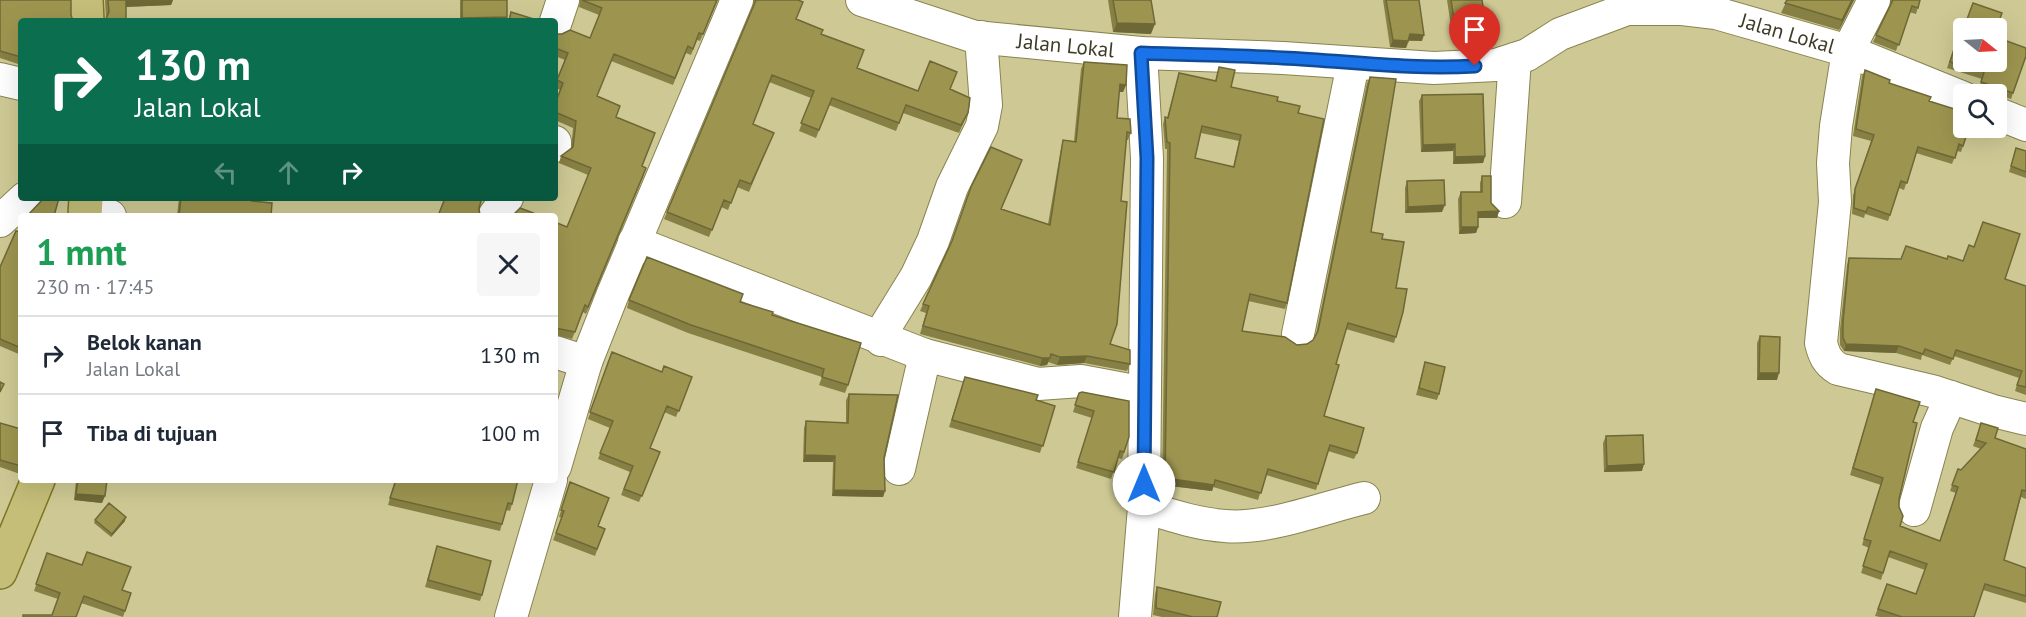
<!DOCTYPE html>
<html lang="id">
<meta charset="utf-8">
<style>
body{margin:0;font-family:"PT Sans",sans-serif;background:#f6f6f7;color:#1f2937;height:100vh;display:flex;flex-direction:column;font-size:22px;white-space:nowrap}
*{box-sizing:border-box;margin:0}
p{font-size:20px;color:#747a83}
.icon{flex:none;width:33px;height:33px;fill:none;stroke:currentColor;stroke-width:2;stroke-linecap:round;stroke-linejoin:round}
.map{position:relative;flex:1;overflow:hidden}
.details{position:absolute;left:18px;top:213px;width:540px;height:270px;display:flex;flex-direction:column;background:#fff;border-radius:6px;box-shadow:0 6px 24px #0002}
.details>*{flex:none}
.banner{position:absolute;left:18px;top:18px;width:540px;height:183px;border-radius:6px;box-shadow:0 6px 24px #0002;background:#0b6e4f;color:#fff;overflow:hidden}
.needle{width:39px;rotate:108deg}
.tools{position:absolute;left:1953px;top:18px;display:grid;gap:12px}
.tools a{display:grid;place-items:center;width:54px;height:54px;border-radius:6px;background:#fff;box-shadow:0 6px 24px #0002;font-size:30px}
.pin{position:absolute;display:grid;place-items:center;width:51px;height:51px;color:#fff;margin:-62px -26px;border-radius:50% 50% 50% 0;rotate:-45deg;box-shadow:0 0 6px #0007}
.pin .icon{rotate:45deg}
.me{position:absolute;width:66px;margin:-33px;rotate:0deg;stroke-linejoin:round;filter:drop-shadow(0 0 4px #0008)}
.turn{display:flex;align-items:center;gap:21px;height:126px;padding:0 18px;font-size:27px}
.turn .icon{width:78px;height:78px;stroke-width:2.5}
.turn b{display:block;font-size:42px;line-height:51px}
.lanes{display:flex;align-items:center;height:57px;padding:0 18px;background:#0003;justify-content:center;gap:30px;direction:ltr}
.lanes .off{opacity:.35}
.round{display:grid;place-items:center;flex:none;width:63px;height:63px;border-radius:6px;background:#f6f6f7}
.overview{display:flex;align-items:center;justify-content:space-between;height:102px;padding:0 18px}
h1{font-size:36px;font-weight:700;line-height:45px;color:#1e9e55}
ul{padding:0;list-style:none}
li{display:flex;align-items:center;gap:18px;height:78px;padding:0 18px;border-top:2px solid #e0e1e3}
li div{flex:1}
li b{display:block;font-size:22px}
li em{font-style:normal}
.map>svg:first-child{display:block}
</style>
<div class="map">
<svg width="2026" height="617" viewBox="0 0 2026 617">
<rect width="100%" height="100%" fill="#cec994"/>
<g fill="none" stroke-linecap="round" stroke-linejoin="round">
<defs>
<g id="minor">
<path id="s1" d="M862 0 975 37 1141 53 1283 58 1434 68 1496 65 1527 55 1560 34 1627 9H1682L1716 13 1848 51 1964 98"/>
<path d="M1874 0 1848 51 1836 126 1833 163 1835 202 1821 343C1824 355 1827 362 1838 369L1932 391 1993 411 2026 419"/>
<path d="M555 24 563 0"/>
<path d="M1141 53 1147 158 1144 507C1170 515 1197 524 1225 526 1266 530 1323 508 1364 498"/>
<path d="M0 79 21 84"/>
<path d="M1996 113 2026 125"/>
<path d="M555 142V146"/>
<path d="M1505 202 1515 59"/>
<path d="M85 214 110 216"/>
<path d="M494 216 507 198"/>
<path d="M0 221 25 198"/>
<path d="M634 242 925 355 899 469"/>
<path d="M1298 334 1353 64"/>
<path d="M881 340 887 324 916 277 933 241 952 187 982 126 986 105 981 37"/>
<path d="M555 352 586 362"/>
<path d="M925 355 1038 384 1081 381 1145 393"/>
<path d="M555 467 586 362 612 296 737 0"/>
<path d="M1914 510 1937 428 1951 397"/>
<path d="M511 617 551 480"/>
<path d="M1135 617 1144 507"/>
</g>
<path id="major" d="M86 0 87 21
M85 216 86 198
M0 572 38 480"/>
</defs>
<use href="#minor" stroke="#898350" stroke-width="34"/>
<use href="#major" stroke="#7d7521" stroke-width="36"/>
<use href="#minor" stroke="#fff" stroke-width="32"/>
<use href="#major" stroke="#c5be79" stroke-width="33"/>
</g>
<path fill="#878044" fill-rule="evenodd" d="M0 0 21 21V65L0 58Z
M105 0H173L171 5 126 7 106 19Z
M460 0H507V17L505 21H460Z
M580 0H718L700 41 697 40 691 55 686 53 673 85 611 61 597 96 616 117 642 166 644 175 586 314 583 312 572 339 555 335V222L567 227 588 175 559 163 561 156 571 149 573 128 555 120V104L561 90 555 88V86L565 60 555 56V34L590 38 599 15 579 7Z
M753 0H798L796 20 821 34 857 68 918 91 950 89 968 113 959 133 903 113 896 131 829 105 816 138 799 131 811 98 769 82 753 124 774 133 749 192 737 187 728 210 721 207 709 237 664 219 754 6Z
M1108 0H1151V34L1113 32Z
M1383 0H1419L1422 41H1409L1406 48 1390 47Z
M1447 0H1482L1485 21 1483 28 1452 33Z
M1787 0H1854L1839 30 1781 13Z
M1890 0H1920L1916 14 1909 12 1896 51 1873 42 1890 6Z
M2002 13 1964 28 2026 56 2011 99 1979 88 1982 79 1947 68 1963 21 1966 22Z
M1084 62 1126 85 1123 92H1119L1117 118 1131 133 1128 140H1126L1121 201 1110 344 1130 364 1127 371 1084 363 1057 365 1048 362 1047 365 1040 366 920 334 926 313 920 311 923 304 1002 209 1048 224 1061 148 1063 140 1074 141 1081 69Z
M1219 67 1231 87 1277 101 1298 113 1287 303 1285 309 1248 301 1242 331 1297 345 1307 344 1313 340 1316 334 1367 83 1370 77 1371 232 1382 239 1403 312 1394 343 1346 329 1336 364 1324 416 1357 453 1354 459 1328 451 1316 490 1266 475 1258 500 1213 487 1212 491 1162 485 1167 149H1165L1163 124 1165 117 1167 118 1179 73 1215 81ZM1201 133 1239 141 1233 167 1195 158Z
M1865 70 1889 83 1929 101 1969 128 1961 152 1957 151 1952 164 1916 153 1904 190 1899 188 1888 221 1865 214 1864 218 1852 214 1853 195 1871 141 1853 136 1862 76Z
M1422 95 1485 156 1483 163 1453 164V151L1421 152 1419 101Z
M2016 148 2026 151V178L2009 172Z
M1482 176 1491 203 1499 211 1497 218H1478V227L1476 233 1459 234 1458 199 1461 192H1480V183Z
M1407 181 1442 212 1405 213V188Z
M179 198H253L252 201 271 216H177Z
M21 226V355L0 346V267L19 232Z
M1849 258 2005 279 2026 286V395L2015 391 2019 378 1954 356 1950 365 1922 355 1921 360 1896 353 1844 351 1840 345V329L1847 265Z
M629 300 740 302 772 315 848 385 845 393 819 385 822 377 688 333 627 308Z
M1760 336 1777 380H1757V343Z
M612 352 662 372 692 377 676 417 664 412 650 448 660 452 639 502 621 495 630 472 598 459 610 428 588 419Z
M1425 362 1439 394 1437 400 1416 395Z
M965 377 1055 406 1040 453 949 427Z
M1079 393 1129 437 1122 459 1118 458 1111 479 1076 468 1092 418 1073 412Z
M849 394 884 458 885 491 883 497 832 496 833 462H803L804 428 806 421 846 423V400Z
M1874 396 1913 422 1899 499 1900 526 1940 541 1956 493 1950 491 1958 469 1961 470 1981 449 1973 446 1981 423 1995 438 2026 449V499L2021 497 2004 560 2026 568V603L1983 590 1974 617H1880L1875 616 1887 584 1916 594 1925 570 1888 557 1881 580 1861 573 1869 548 1862 545 1881 485 1850 475Z
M0 423 21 429 20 474 0 467Z
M1606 436 1642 471 1604 472 1603 443Z
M76 480H107L102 503 74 500Z
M395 480 512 504 510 511 506 510 500 531 388 505Z
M570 482 598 526 605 529 595 556 553 540 562 518 559 517Z
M95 520 125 521 111 537 94 523Z
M437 546 482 595 480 601 425 587Z
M47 553 122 590 131 593 123 617 81 603 52 615 58 599 34 591Z
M1157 587 1217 617H1162L1153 615 1155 594Z"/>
<path fill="#6e6837" d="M126 0H173L171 5 123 7Z
M1852 0H1854L1839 30 1842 20Z
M507 17 505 21H461L462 18Z
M1485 21 1483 28 1452 33 1455 26Z
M1117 23 1155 24 1151 34 1113 32Z
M1410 34 1424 35 1422 41 1407 40Z
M1393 40 1408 41 1406 48 1390 47Z
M1120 84 1126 85 1123 92H1117Z
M1455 144 1453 151 1421 152 1423 145Z
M1485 156 1483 163 1453 164 1455 157Z
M1445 205 1442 212 1405 213 1408 207Z
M1499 211 1497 218H1475L1478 212Z
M1461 227H1478L1476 233 1459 234Z
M1846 344 1899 346 1896 353 1844 351Z
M1087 356 1084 363 1057 365 1060 357Z
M1042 358H1050L1047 365 1040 366Z
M1759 373H1779L1777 380H1757Z
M805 455 835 456 833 462H803Z
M1644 464 1642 471 1604 472 1607 466Z
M1165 478 1214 485 1212 491 1162 485Z
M834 490 885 491 883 497 832 496Z
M76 494 105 496 102 503 74 500Z
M126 517 125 521 111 537 112 534Z"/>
<path fill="#9d954f" stroke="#6e6837" stroke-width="1.5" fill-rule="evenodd" d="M0 0H71V15L73 21H21V57L0 51Z
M108 0H126V21H105L109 12Z
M462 0H507V17L462 18Z
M582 0H717L703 34 699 33 693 49 688 46 675 78 614 54 597 96 620 106 616 117 655 133 642 166 646 168 588 307 585 305 575 332 555 328V222L567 227 591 168 561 156 573 147 576 121 555 112V104L563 83 557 80 568 53 555 48V34H562L570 30 590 38 602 8Z
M756 0H798L803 2 796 19 823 30 821 34 864 50 857 68 918 91 930 61 957 72 950 89 970 98 968 113 961 125 906 105 899 123 832 98 819 130 801 123 814 91 772 75 753 124 774 133 751 184 740 180 731 203 724 200 712 230 667 212Z
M1113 0H1151L1155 24 1117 23Z
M1386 0H1419L1424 35 1410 34 1408 41 1393 40Z
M1451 0H1482L1485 21 1455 26Z
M1787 0H1852L1842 20 1785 3Z
M1893 0H1920L1918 8 1912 6 1899 45 1876 35Z
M1973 3 2002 13 1996 29 1964 28V62H1996V37L2026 48V56L2013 93 1981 82 1984 72 1950 62 1963 21 1966 22Z
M511 12 540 21H509Z
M1084 62 1127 65 1126 85 1120 84 1117 118 1130 119 1131 133 1127 132 1121 201 1127 202 1117 324 1110 344 1130 350V364L1087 356 1060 357 1051 354 1050 358H1042L923 326 929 306 923 304 952 241 971 187 991 147 1022 160 1001 209 1050 225 1063 140 1076 142Z
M1219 67 1235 70 1231 87 1278 97 1277 101 1300 106 1298 113 1324 119 1287 303 1250 294 1242 331 1285 337 1297 345 1307 344 1313 340 1318 331 1370 77 1396 79 1371 232 1383 234 1382 239 1404 242 1396 288 1407 289 1403 312 1396 337 1348 323 1336 364 1339 365 1324 416 1364 428 1357 453 1330 445 1318 484 1268 469 1261 493 1215 480 1214 485 1165 478 1170 143 1167 142 1165 117 1168 118 1179 73 1216 81ZM1202 126 1241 135 1234 167 1195 158Z
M1865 70 1890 80 1889 83 1931 97 1929 101 1964 112V128H1969L1963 146 1959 144 1955 158 1918 147 1907 183 1901 181 1890 215 1868 207 1866 212 1854 208 1855 189 1874 135 1856 129Z
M1483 94 1485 156 1455 157V144L1423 145 1422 95Z
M2016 148 2026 151V172L2011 166Z
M1482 176H1491V203L1499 211 1478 212V227H1461V192H1482Z
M1444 180 1445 205 1408 207 1407 181Z
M44 198H59L54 216H27Z
M181 198H253L252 201 272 203 271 216H179Z
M445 198H482L479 208 480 216H438Z
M520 208 541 216H512Z
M1983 222 2020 234 2005 279 2026 286V387L2017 385 2022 371 1956 350 1953 359 1925 349 1923 354 1899 346 1846 344 1843 338V322L1849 258 1901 259 1906 246 1947 259 1948 256 1963 261 1969 245 1974 247Z
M21 227V348L0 339V267L16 231 20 232Z
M647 257 743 294 740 302 773 312 772 315 861 343 848 385 822 377 824 369 691 325 629 300Z
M1760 336 1780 337 1779 373H1759Z
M612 352 662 372 664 366 692 377 679 411 667 406 650 448 660 452 642 496 624 489 633 466 600 453 613 421 590 412Z
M1425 362 1445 367 1439 394 1419 388Z
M965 377 1038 395 1036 400 1055 406 1043 446 952 420Z
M0 382 4 384 0 392Z
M1876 389 1920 402 1913 422 1917 423 1899 499V507L1903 516 1900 526 1940 541 1958 487 1952 485 1958 469 1961 470 1986 443 1976 440 1981 423 1998 428 1995 438 2026 449V491L2022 490 2004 560 2026 568V596L1985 584 1974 617H1902L1878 609 1887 584 1916 594 1927 564 1890 551 1883 573 1863 566 1871 541 1864 539 1883 478 1853 468Z
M1082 392 1129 401V437L1124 452 1120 451 1114 472 1078 462 1094 411 1075 405 1079 393Z
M849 394 898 395 884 458 885 491 834 490 835 456 805 455 806 421 848 423Z
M0 423 21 429V466L0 460Z
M1643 435 1644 464 1607 466 1606 436Z
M78 480H107L105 496 76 494Z
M396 480H518L512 504 508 503 502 524 390 498Z
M570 482 609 498 598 526 605 529 597 549 556 533 564 511 561 510Z
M109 503 126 517 112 534 95 520Z
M437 546 491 561 482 595 428 580Z
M87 552 131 567 122 590 131 593 125 611 84 596 76 617H23V615H52L60 593 36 584 47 553 82 565Z
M1157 587 1221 602 1217 617H1193L1156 608Z"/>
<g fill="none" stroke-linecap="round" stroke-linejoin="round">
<defs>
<path id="route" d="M1144 484 1147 158 1141 53C1189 55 1236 55 1283 58 1348 61 1410 70 1475 66"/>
</defs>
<use href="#route" stroke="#114b97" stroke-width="15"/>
<use href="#route" stroke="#1a73e8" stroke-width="10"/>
</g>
<g text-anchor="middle" stroke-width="6" stroke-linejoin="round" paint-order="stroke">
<g font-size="21" fill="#3e3c26" stroke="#ebe8ce">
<text dy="7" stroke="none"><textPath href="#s1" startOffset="948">Jalan Lokal</textPath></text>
<text dy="7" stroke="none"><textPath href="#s1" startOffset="210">Jalan Lokal</textPath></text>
</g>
</g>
</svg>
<div class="tools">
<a><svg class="needle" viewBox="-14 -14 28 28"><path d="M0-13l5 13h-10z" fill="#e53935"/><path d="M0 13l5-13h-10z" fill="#747a83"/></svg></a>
<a><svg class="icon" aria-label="search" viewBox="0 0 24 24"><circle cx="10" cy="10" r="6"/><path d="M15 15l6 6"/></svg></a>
</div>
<div class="pin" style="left:1475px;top:66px;background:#d93025"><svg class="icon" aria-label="arrive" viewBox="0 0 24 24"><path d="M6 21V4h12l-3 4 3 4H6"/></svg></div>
<svg class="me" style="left:1144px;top:484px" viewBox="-20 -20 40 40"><circle r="19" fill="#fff"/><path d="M0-13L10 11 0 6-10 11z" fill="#1a73e8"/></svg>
<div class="banner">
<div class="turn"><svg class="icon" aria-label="right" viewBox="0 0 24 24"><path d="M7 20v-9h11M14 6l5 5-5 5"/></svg><div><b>130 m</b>Jalan Lokal</div></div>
<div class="lanes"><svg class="icon off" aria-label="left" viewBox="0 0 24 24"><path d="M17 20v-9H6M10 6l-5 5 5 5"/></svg><svg class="icon off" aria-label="ahead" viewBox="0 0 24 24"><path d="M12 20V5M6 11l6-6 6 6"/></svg><svg class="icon" aria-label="right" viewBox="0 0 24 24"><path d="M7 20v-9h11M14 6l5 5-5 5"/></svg></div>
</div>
<section class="details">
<div class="overview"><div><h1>1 mnt</h1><p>230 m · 17:45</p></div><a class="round"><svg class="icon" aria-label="close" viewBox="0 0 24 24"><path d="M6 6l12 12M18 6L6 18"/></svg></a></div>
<ul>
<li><svg class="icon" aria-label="right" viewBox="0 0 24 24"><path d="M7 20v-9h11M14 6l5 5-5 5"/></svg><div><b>Belok kanan</b><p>Jalan Lokal</p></div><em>130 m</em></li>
<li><svg class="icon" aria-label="arrive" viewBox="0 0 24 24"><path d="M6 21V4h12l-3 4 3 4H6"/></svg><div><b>Tiba di tujuan</b></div><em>100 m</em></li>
</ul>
</section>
</div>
